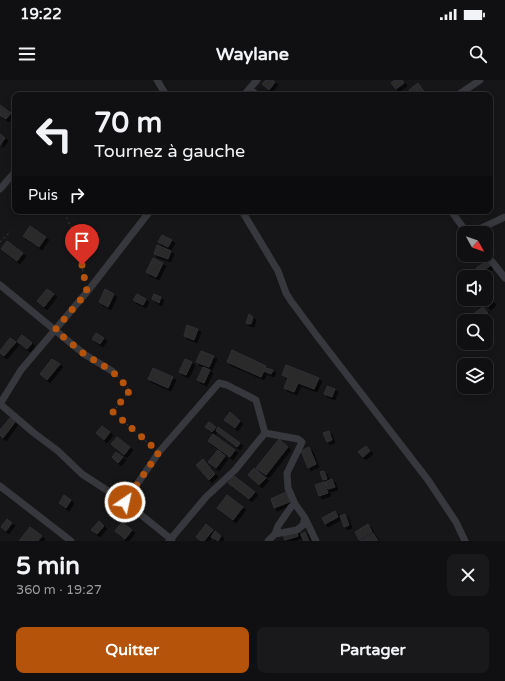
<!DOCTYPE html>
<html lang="fr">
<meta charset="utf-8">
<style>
body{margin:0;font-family:"Varela Round",sans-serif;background:#19191b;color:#f1f3f6;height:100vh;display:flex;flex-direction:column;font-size:15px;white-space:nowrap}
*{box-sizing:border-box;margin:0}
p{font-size:13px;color:#9c9d9f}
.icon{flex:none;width:22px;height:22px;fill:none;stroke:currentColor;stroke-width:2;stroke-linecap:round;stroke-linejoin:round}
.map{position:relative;height:461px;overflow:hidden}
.side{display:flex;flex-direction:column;background:#101012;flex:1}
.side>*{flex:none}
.hud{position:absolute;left:12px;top:12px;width:481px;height:122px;border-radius:8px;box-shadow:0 2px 6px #0003,0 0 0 1px #303032;background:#101012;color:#f1f3f6;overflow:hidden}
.needle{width:26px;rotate:130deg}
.controls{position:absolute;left:457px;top:146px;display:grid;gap:8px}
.controls a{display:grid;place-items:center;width:36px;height:36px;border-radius:8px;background:#101012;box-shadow:0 2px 6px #0003,0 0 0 1px #303032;font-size:20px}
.pin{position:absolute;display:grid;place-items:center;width:34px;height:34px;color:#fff;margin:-41px -17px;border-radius:50% 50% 50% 0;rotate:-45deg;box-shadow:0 0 4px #0007}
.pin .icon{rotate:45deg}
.me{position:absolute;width:44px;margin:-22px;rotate:34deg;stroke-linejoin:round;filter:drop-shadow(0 0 3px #0008)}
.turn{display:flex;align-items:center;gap:14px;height:84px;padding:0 16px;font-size:18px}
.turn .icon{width:52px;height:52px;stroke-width:2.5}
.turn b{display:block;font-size:28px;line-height:34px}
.then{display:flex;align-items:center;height:38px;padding:0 16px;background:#0003;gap:8px;font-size:15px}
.round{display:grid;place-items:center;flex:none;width:42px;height:42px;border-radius:8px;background:#19191b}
.summary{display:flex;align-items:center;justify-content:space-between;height:68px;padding:0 16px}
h1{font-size:24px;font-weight:700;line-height:30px}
.primary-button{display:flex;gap:8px;margin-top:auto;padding:8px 16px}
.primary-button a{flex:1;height:46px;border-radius:8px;background:#b45309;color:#fff;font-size:16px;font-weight:700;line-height:46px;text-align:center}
.primary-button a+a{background:#19191b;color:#f1f3f6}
.status{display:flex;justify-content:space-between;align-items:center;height:28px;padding:0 20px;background:#101012;direction:ltr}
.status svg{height:11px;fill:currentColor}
header{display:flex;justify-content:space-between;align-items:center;height:52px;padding:0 16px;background:#101012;font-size:18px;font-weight:700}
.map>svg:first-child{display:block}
</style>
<div class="status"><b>19:22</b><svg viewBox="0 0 49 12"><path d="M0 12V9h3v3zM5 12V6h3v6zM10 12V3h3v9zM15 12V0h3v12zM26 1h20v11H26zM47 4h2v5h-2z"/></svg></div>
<header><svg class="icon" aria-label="menu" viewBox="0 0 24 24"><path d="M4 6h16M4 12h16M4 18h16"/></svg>Waylane<svg class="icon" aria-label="search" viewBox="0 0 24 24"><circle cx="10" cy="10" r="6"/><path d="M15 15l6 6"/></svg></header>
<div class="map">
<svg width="505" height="461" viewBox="0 0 505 461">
<defs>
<filter id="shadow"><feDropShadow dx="3" dy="3" stdDeviation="0" flood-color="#0009"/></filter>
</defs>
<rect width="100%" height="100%" fill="#161618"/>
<path fill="#29292c" stroke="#303034" filter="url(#shadow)" d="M266 0H272L275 2 269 10 262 4Z
M395 0H402L404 3 396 9 391 3Z
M418 3 424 11 418 15H413L409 10Z
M0 25 11 33 6 39 0 35Z
M0 54 5 58 0 65Z
M30 146 46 157 39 167 23 156Z
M162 155 172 160 168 167 158 162Z
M7 161 23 173 17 181 1 169Z
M157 165 171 171 168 179 154 174Z
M153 178 163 183 156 197 146 192Z
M487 181 490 186 480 193 476 188Z
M47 209 54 214 44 227 37 221Z
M105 209 114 214 108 227 99 222Z
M486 213 493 222 488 227 482 219H486Z
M137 214 146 219 143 225 133 220Z
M154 214 161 217 159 223 152 219Z
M483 227 488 233 478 240 473 234Z
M249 234 253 237 251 244 246 243Z
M187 245 198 249 194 260 184 256Z
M96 253 104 258 100 264 92 259Z
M22 255 32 263 27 269 17 261Z
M10 258 16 262 4 276 0 273V271Z
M232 270 266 286 261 297 227 282Z
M201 271 214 276 209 287 196 282Z
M52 279 60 284 47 300 40 294Z
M185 279 192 282 186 295 179 292Z
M286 285 319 298 314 309 298 303 294 312 284 308 288 298 282 295Z
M203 287 210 290 204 303 197 300Z
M153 288 173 297 168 308 148 299Z
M266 288 273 290 271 294 264 291Z
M327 306 335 309 332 317 324 314Z
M230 332 240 341 235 348 224 340Z
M10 338 15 342 3 358 0 355V350Z
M209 342 216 347 212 352 205 347Z
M102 346 110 352 104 360 96 353Z
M218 347 240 363 237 367 216 351Z
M329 351 332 360 327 362 323 353Z
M213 354 235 370 230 377 208 361Z
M117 357 130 367 124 375 111 364Z
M279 359 288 367 266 395 256 388Z
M366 366 370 371 363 377 358 372Z
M309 367 316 384 308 388 301 371Z
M218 370 225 376 216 388 208 382Z
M116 372 123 377 118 383 112 377Z
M203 379 215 394 209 400 196 385Z
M254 388 266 398 259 405 248 395Z
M324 391 327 399 323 400 320 392Z
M234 396 255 412 249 419 228 403Z
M332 399 335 407 328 409 325 402Z
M324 402 328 413 319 416 315 405Z
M288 411 292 421 274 428 271 419Z
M64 415 71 420 66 428 59 423Z
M227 415 243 427 233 440 217 428Z
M335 431 338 437 325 444 322 438Z
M345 434 349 445 344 447 340 436Z
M7 439 12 443 6 451 1 447Z
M99 441 104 446 97 454 91 450Z
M122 442 132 450 125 459 115 451Z
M206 444 213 450 204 461H201L196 457Z
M368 444 372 452 359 460 355 452Z
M30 447 42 456 38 461H19Z
M296 450 298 456 285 460 283 455Z
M215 451 221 456 218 461 211 457Z
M305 452 309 461H304L301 454Z
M373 453 378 461H360Z"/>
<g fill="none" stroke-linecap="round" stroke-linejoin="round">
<path stroke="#3d3f44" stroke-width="1" stroke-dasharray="2 3" stroke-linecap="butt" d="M59 131 65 135 77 159 85 203
M0 162 11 151
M117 296 130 310 113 332 154 368"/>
<path stroke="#37383d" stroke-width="7" d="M157 0 166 15
M249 9 257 15
M244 15 257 0
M458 15 480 0
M0 109 14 93
M242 131 278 191 286 213 291 221 317 256 428 400 456 442 465 461
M451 131 465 150 470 153
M471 153 505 137
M486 174 505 198
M0 205 84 274 112 291
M0 324 21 290 87 212 150 131
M0 324 34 353 58 371 82 394 125 422 171 459 172 461
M265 353 298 359 302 362 287 393 288 408 295 424 305 438 303 445 297 450 275 454
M0 406 71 461
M125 422 159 372 219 303 227 305 256 320 265 353
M305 438 316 461
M169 461 206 417 235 390 265 353
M268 461 275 454 278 446 291 427 295 424"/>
</g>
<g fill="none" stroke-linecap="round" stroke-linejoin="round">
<path stroke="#b45309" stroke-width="7" stroke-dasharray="0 12.6" d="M82 185 87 212 55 250 84 274 112 291 130 310 113 332 159 372 125 422"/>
</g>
</svg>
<div class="controls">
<a><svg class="needle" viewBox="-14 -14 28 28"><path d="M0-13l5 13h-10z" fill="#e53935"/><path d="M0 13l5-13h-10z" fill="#9c9d9f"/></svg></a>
<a><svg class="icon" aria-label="sound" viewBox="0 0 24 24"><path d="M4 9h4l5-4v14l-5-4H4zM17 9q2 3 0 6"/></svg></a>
<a><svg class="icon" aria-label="search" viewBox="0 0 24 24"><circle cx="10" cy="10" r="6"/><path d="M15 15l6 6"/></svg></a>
<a><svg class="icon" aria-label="layers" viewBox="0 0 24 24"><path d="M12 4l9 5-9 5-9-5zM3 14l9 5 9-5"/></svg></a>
</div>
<div class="pin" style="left:82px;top:185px;background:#d93025"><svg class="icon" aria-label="arrive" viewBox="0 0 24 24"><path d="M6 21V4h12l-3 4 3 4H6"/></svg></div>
<svg class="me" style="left:125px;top:422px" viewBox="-20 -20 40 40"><circle r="17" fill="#b45309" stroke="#fff" stroke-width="3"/><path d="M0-11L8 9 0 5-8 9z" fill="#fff"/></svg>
<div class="hud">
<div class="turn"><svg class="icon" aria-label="left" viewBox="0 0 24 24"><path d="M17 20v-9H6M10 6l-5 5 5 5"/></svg><div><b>70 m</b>Tournez à gauche</div></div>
<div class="then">Puis<svg class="icon" aria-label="right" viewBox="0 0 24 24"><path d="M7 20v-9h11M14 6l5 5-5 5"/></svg></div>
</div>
</div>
<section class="side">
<div class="summary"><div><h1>5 min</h1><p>360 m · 19:27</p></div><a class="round"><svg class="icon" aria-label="close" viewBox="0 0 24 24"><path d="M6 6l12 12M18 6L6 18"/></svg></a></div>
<div class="primary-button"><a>Quitter</a><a>Partager</a></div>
</section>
